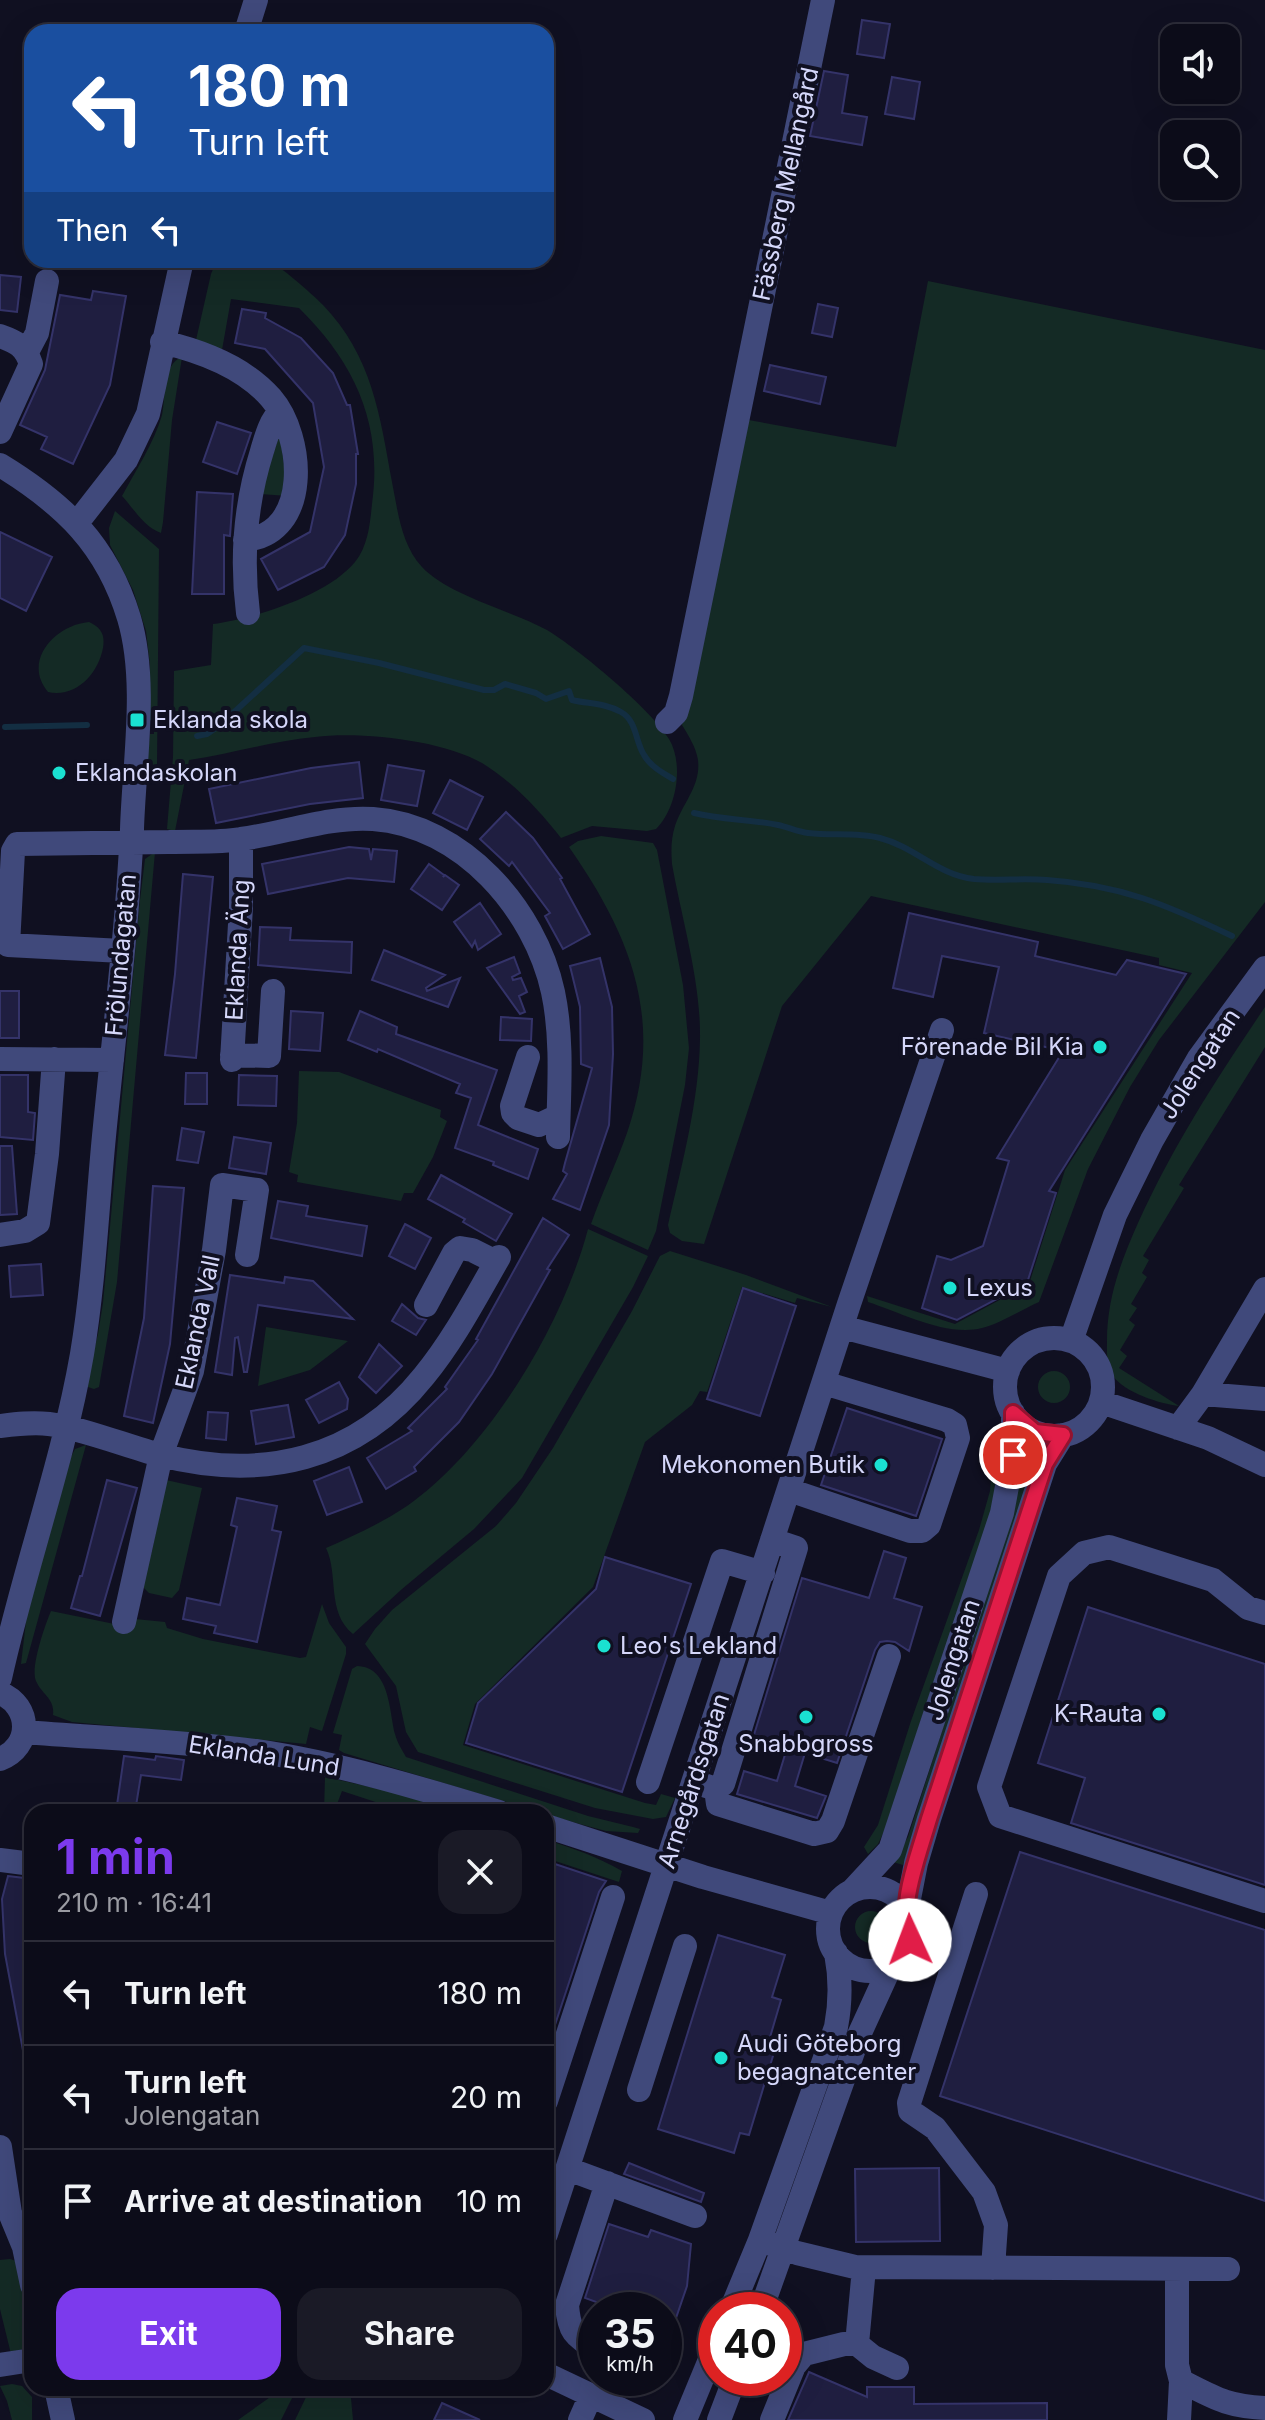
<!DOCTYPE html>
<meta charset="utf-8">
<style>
body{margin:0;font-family:Inter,sans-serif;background:#1a1a26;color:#f1f3f6;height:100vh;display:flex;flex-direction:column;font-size:30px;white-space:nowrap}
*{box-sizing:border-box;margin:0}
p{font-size:26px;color:#9a9ba2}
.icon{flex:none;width:44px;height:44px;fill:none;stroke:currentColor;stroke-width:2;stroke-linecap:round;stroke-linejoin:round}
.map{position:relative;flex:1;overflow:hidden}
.drawer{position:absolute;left:24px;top:1804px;width:530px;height:592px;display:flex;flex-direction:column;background:#0c0c19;border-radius:24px;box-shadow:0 8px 32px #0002,0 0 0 2px #2c2c38}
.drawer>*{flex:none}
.top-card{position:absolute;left:24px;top:24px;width:530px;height:244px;border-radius:24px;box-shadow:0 8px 32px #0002,0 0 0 2px #2c2c38;background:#1a4fa0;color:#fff;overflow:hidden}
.fabs{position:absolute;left:1160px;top:24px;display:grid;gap:16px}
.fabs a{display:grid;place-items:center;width:80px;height:80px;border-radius:16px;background:#0c0c19;box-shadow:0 8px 32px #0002,0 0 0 2px #2c2c38;font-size:40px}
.speed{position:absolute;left:578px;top:2292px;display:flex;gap:16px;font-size:40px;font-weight:700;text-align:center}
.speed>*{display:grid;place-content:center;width:104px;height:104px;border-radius:50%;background:#0c0c19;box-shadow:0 8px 32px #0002,0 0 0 2px #2c2c38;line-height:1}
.speed small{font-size:20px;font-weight:400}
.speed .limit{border:12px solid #d22;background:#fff;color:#111}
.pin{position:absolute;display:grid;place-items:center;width:68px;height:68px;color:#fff;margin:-34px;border:4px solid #fff;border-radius:50%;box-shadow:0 2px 8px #0007}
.me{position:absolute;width:88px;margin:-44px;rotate:358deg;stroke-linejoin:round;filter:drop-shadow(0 0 6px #0008)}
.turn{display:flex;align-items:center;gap:28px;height:168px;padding:0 32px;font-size:36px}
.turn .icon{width:104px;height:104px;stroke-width:2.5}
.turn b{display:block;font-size:56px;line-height:68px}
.then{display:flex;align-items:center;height:76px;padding:0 32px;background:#0003;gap:16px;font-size:30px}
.round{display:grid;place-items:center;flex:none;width:84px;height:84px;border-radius:24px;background:#1a1a26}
.overview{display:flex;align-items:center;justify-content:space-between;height:136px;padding:0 32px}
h1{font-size:48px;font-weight:700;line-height:60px;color:#7c3aed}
.action{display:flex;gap:16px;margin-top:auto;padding:16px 32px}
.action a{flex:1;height:92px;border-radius:24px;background:#7c3aed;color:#fff;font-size:32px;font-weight:700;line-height:92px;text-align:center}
.action a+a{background:#1a1a26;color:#f1f3f6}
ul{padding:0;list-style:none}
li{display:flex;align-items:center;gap:24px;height:104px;padding:0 32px;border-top:2px solid #2c2c38}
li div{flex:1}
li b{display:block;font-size:30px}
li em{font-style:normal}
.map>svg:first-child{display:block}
</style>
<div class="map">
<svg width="1265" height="2420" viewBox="0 0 1265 2420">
<rect width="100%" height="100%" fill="#101021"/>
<path fill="#142a25" d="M217 260C231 260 252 256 266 260 279 264 312 294 323 305 372 356 380 415 392 482 398 512 401 544 422 567 448 595 512 611 547 630 576 647 652 710 669 739 684 764 677 808 656 829L647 831 592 826 561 838C539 810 513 782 482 763 442 740 360 731 315 737 272 741 231 754 189 760L175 831 167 829 173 757 174 671 211 665 213 624C255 618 327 596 355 562 368 546 370 524 372 504 383 424 355 363 299 308L231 299 222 350 196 340 211 274Z
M928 281 1265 350V902L1159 1040 1130 1087 1088 1169 1039 1302C1021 1310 1001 1323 982 1328 946 1337 902 1313 868 1302L867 1296 955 1324 1029 1284 1065 1170 1192 973 1159 965V958L871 896 782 1006 704 1244 682 1241 670 1233 668 1225C682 1164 699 1101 700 1039 701 982 682 920 672 864 671 850 671 839 675 826 683 802 701 786 698 760 696 747 688 735 682 725L743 419 896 447Z
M182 357 172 420 163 522 161 533C144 527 134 509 122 496 136 470 154 443 162 415 166 397 162 364 182 357Z
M280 433 288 496 260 494Z
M115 511 159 549 157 766 152 777 146 772 150 734H154V721L149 720 150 665 146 631 133 590 110 545 109 528Z
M89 622C93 624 97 626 100 630 104 635 104 642 103 648 98 674 76 698 48 692 22 661 55 625 89 622Z
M601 836 653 843 657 850 683 985 689 1048 685 1085 656 1231 648 1250 591 1224C602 1193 616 1164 627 1133 665 1022 633 939 569 847L578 841Z
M155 852 117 1282 99 1387 94 1389 85 1386 98 1334 103 1303 140 900 145 859Z
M1265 1007V1047L1179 1185 1184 1188 1143 1256 1149 1260 1142 1273 1147 1277 1131 1304 1137 1308 1129 1320 1135 1325 1120 1350 1127 1356 1119 1368 1179 1406C1160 1404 1124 1392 1113 1376 1106 1367 1107 1351 1107 1341 1107 1298 1121 1261 1138 1223 1174 1144 1217 1078 1265 1007Z
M299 1071 339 1072 441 1110 440 1117 447 1121 433 1157 413 1193H404L401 1201 297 1182 298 1175 289 1172 297 1123Z
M588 1229 648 1256 633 1287 522 1478 474 1529 402 1589 353 1634C326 1612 339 1575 326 1548 353 1536 382 1523 407 1506 489 1449 563 1324 588 1229Z
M670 1251 746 1275 832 1307 797 1298 795 1303 742 1287 707 1392 700 1391 692 1405 645 1442 593 1587 475 1704 463 1745 645 1803 656 1805 661 1794 675 1798 666 1817 653 1819 595 1808 418 1752 406 1732 396 1686 365 1644 375 1629 392 1610 496 1526 516 1503 553 1448 632 1311 660 1256Z
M266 1327 348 1341 310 1370 258 1386Z
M1038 1387a16 16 0 1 1 32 0a16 16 0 1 1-32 0Z
M86 1445 26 1663 21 1664 27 1613 70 1459 75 1449Z
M996 1445 1003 1447 998 1497 923 1713 889 1821 878 1844 868 1854 864 1847 878 1825 911 1721 979 1530 990 1491 993 1450Z
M1024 1452 1039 1456 977 1635 903 1865 893 1862 908 1837 1016 1500Z
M166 1480 202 1488 179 1590 172 1598 149 1593 144 1588 142 1580 152 1551Z
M322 1604 329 1623 346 1647V1654L322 1731 310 1727 306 1744 72 1722 53 1715C55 1698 42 1695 36 1681 30 1668 45 1625 51 1611L129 1627 135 1619 165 1622 167 1628 203 1639 300 1658 306 1657Z
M357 1666C390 1667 389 1710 395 1734 397 1742 402 1750 406 1757L588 1816 633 1827 640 1829 638 1833 606 1831 576 1823 344 1753 339 1750 342 1735 333 1733 352 1669Z
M325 1777 389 1791 457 1812H406L342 1791 334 1812H324Z
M546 1840C573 1848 598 1857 622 1871L619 1882 546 1858Z
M855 1927a16 16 0 1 1 32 0a16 16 0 1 1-32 0Z
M10 2259 16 2261 32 2327C32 2343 26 2349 11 2354L0 2309V2260Z
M12 2384 22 2386 32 2397V2420H12L7 2401 0 2386Z
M283 2388H297L281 2420H238Z
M314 2388H350L353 2420H295L310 2389Z"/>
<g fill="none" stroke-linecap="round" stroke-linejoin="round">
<path stroke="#132e42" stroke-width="6" d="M5 727 87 725
M197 736 207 734 220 725 304 648 379 663 484 690H494L505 684 536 693 546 699 569 691 572 700C589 704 605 703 621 712 637 721 635 741 644 755 650 766 663 773 673 779
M694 813C722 820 750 819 778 825 788 827 798 832 808 833 832 836 856 832 880 838 915 847 938 875 974 879 998 881 1023 878 1047 880 1121 885 1167 905 1232 936"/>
</g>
<path fill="#1f1e40" stroke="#343369" stroke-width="2" d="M862 20 890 24 884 58 857 54Z
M824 71 848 75 842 113 867 117 862 145 810 136Z
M892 77 920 82 914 119 885 114Z
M0 275 21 277 17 312 0 310Z
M93 291 126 296 110 385 73 464 41 449 47 437 20 425 45 370 60 295 91 300Z
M818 304 838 308 832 337 812 333Z
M242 309 266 313 265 318 301 338 333 373 347 405H350L358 454H356V484L345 535 324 567 278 590 261 559 310 532 324 467 313 403 265 349 235 343Z
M770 365 826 377 820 404 764 391Z
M217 422 251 433 237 474 203 462Z
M197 492 233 494 230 536 224 535V594H192Z
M0 532 52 557 26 611 0 598Z
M359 762 363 798 310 804 216 823 209 789 311 768Z
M388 765 424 771 417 806 381 800Z
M450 780 483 797 467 830 433 813Z
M506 812 533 838 562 878 560 879 590 934 563 949 545 916 550 913 512 862 509 866 480 839Z
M349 847 369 849 371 860 373 849 397 851 394 882 348 878 268 894 262 864Z
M429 864 444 875 443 877 445 875 459 885 442 910 411 889Z
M183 874 213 877 196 1058 165 1055 175 974Z
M480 903 501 934 478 950 475 941 472 947 454 922Z
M909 913 1038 942 1035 956 1116 975 1127 960 1186 974 1049 1191 1056 1193 1027 1283 957 1320 922 1308 937 1256 951 1260 983 1246 1009 1161 997 1158 1063 1051 984 1033 999 967 942 956 933 997 893 988Z
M260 927 291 928 290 940 352 942 351 973 258 965Z
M384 950 445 975 426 988 427 991 460 978 448 1007 372 980Z
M514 957 520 973 512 977 513 980 521 978 527 992 519 996 525 1012 520 1014 487 968Z
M600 958 612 1007 613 1054 609 1125 580 1210 553 1199 567 1174 563 1171 565 1163 592 1068 581 1064 580 1007 570 966Z
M0 991H19V1038H0Z
M291 1011 323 1013 320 1051 289 1049Z
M360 1011 397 1027 396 1034 497 1070 478 1125 538 1149 528 1179 493 1165 494 1162 455 1148 471 1098 456 1093 460 1084 378 1049 377 1052 348 1040Z
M501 1017 532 1019 531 1041 500 1040Z
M186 1073H207V1104H185Z
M0 1075H28V1112L35 1113 33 1140 0 1137Z
M239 1075 277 1076 276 1106 238 1105Z
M182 1128 204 1132 198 1163 177 1160Z
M234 1137 271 1143 266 1174 229 1168Z
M0 1146H12L17 1214 0 1215Z
M441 1175 512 1214 496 1241 463 1222 465 1219 428 1199Z
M153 1186 184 1188 170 1344 153 1423 124 1416 144 1318Z
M278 1201 308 1206 306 1216 367 1226 362 1256 271 1238Z
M543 1218 569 1235 547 1269 550 1270 492 1374 459 1422 414 1467 416 1471 386 1489 367 1458 412 1431 408 1428 447 1389 445 1387 478 1340 476 1339Z
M405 1224 431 1238 415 1269 389 1256Z
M41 1264 43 1295 11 1297 9 1266Z
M230 1275 284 1283 285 1277 313 1281 353 1319 258 1305 247 1372H244L238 1337 235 1338 232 1375 215 1372Z
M743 1288 796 1306 760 1416 707 1399Z
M402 1304 418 1318 426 1320 416 1335 392 1321Z
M379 1344 402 1366 376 1393 359 1377Z
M339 1382 348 1399 347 1409 319 1423 306 1400Z
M288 1405 294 1437 256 1444 251 1411Z
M847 1408 942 1439 916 1516 821 1485Z
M208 1412 228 1413 226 1440 206 1438Z
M349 1467 362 1502 327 1515 314 1481Z
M107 1480 137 1488 100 1616 71 1608 80 1576H82Z
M237 1498 277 1506 272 1530 281 1532 257 1642 214 1633 216 1626 183 1619 187 1598 220 1605 237 1527 231 1525Z
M884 1551 906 1558 894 1598 922 1607 909 1651 895 1642 887 1641 880 1642 875 1650 837 1763 805 1753 795 1786 826 1796 817 1818 737 1794 744 1771 777 1781 787 1748 753 1738 802 1578 869 1598Z
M605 1557 691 1584 622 1792 466 1743 478 1703 596 1589Z
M1088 1607 1265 1664V1885L1071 1823 1085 1778 1038 1763Z
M124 1756 155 1760 156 1756 184 1760 181 1780 141 1775 135 1812H116Z
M1020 1852 1265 1930V2201L940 2096Z
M546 1861 606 1881 599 1892 547 2049Z
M8 1876 32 1879V2056H24L5 1954 2 1899Z
M718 1935 785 1955 772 1997 781 2000 768 2044 776 2046 749 2135 740 2133 734 2153 658 2129Z
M629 2163 704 2193 701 2202 624 2174Z
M939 2168 940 2241 856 2242 855 2169Z
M609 2224 648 2237 651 2230 691 2244 687 2286 665 2350 664 2310H600L602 2304 585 2298Z
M809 2372 867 2397V2387H914V2404L1047 2403V2420H788Z
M442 2403 480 2420H434Z"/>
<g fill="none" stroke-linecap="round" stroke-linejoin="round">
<path stroke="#40497b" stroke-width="24" d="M246 32 256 0
M0 336C17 342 25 346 31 364L0 432
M162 342C201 351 244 367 271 398 305 437 311 534 245 540
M27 352 37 333 47 281
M0 465C64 504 107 545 129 618 148 682 134 763 132 829 127 932 114 1034 104 1136 97 1208 94 1282 82 1354 63 1463 24 1569 0 1678
M77 523 126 460 148 414 182 260
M248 613C241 558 245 505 262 451 266 438 270 421 280 412
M667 722 676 713 681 696 823 0
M122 951 8 945 13 851 17 844C68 843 118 843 169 842 193 841 218 843 241 839 285 833 329 816 373 819 462 825 535 909 553 992 563 1039 559 1090 558 1137
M232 1055 269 1056 273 991
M528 1057 512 1106 513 1113 518 1118 539 1125 558 1116
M0 1059 112 1060
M232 1060 241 907V839
M0 1235 25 1231 38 1223 47 1154 54 1059
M426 1305 454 1253 460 1248 472 1250 496 1262
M842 1327 1008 1371
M1005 1387a49 49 0 1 1 98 0a49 49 0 1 1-98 0Z
M1071 1341 1115 1215 1152 1140 1199 1058 1265 968
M1203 1394 1265 1399
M1101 1402 1208 1438 1265 1465
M0 1426C16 1424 32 1422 49 1424 82 1428 126 1446 160 1455 262 1481 356 1461 424 1376 453 1341 476 1297 499 1257
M1178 1428 1203 1394 1265 1289
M789 1490 910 1531H922L929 1525 958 1438 955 1425 947 1420 824 1383
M1265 1613 1248 1608 1213 1580 1109 1547 1084 1553 1059 1576 989 1787 1000 1816 1265 1901
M124 1622 161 1455 192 1371 214 1250 222 1185 257 1190 247 1255
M0 1693C32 1706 32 1747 0 1759
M24 1732C101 1738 179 1741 256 1751 338 1763 420 1788 499 1812
M648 1782 722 1561 763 1573
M694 1782 716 1789 718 1804 814 1834 827 1831 833 1821 889 1656
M716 1789 723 1784 796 1548 772 1540
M546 1826 703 1877 831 1913
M0 1860 32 1864
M828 1929a42 42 0 1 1 84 0a42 42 0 1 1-84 0Z
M852 1891 890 1850 1002 1513 1013 1455V1413
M976 1894 909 2103 910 2111 935 2128 984 2192 996 2225 993 2268
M907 1909 916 1863 929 1819 1045 1464 1063 1435
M639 2090 685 1946
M546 2101 613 1897
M0 2147 10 2213 24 2247 32 2285
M568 2169 695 2216
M546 2234 849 1304 942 1030
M760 2240 797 2253 855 2267 1228 2269
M1177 2269V2365L1181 2381C1215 2398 1226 2406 1265 2408
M731 2310 760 2240 836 2027C841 2001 841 1979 836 1953
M761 2310 859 2035 891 1965
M857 2344 864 2268
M596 2349C574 2335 569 2332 567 2305L607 2183
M0 2365 32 2360
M546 2374 643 2420
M56 2388 63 2420
M580 2420 591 2395
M685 2420 716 2345
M719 2420 735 2378
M772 2420 794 2366 804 2354 844 2344H857L873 2357 897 2368
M1179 2420 1181 2381"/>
</g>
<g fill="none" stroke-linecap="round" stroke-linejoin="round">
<defs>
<path id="route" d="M910 1940C912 1927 907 1920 907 1908 906 1887 923 1840 929 1819L1045 1464 1063 1435 1035 1432 1013 1413V1455"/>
</defs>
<use href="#route" stroke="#92132f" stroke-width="20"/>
<use href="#route" stroke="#e11d48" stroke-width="14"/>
</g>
<g fill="#1ae1d1" stroke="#101021" stroke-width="3">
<rect x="129" y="712" width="16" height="16" rx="4"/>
<circle cx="59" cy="773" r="8"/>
<circle cx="1100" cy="1047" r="8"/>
<circle cx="950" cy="1288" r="8"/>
<circle cx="881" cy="1465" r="8"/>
<circle cx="604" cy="1646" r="8"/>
<circle cx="1159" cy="1714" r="8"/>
<circle cx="806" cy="1717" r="8"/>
<circle cx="721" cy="2058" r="8"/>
</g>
<g text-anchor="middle" stroke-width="8" stroke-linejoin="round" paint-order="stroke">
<g font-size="24" fill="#d5d7fa" stroke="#101021">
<text transform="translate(786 184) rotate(-78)" y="8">Fässberg Mellangård</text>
<text transform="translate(238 950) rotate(-87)" y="8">Eklanda Äng</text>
<text transform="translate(121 955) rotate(-85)" y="8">Frölundagatan</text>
<text transform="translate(1200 1064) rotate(-57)" y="8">Jolengatan</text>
<text transform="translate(198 1322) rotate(-78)" y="8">Eklanda Vall</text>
<text transform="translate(953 1660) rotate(-72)" y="8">Jolengatan</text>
<text transform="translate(264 1756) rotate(9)" y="8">Eklanda Lund</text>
<text transform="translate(694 1781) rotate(-72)" y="8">Arnegårdsgatan</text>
</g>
<g font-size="24" fill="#d5d7fa" stroke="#101021" text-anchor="start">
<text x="153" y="728">Eklanda skola</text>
<text x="75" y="781">Eklandaskolan</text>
<text x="1084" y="1055" text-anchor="end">Förenade Bil Kia</text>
<text x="966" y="1296">Lexus</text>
<text x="865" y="1473" text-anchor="end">Mekonomen Butik</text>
<text x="620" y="1654">Leo's Lekland</text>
<text x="1143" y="1722" text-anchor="end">K-Rauta</text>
<text x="806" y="1752" text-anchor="middle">Snabbgross</text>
<text x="737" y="2052">Audi Göteborg<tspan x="737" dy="28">begagnatcenter</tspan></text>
</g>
</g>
</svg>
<div class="fabs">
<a><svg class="icon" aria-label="sound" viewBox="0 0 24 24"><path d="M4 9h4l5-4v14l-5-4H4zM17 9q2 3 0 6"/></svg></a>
<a><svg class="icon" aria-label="search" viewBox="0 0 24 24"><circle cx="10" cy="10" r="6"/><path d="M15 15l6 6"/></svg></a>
</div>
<div class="speed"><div>35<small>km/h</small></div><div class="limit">40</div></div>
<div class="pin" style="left:1013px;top:1455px;background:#d93025"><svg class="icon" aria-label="arrive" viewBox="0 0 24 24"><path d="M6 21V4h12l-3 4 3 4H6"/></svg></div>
<svg class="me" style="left:910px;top:1940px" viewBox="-20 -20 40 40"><circle r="19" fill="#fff"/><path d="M0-13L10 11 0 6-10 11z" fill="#e11d48"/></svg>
<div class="top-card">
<div class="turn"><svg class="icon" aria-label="left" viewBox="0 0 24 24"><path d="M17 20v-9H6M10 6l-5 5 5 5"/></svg><div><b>180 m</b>Turn left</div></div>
<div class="then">Then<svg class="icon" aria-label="left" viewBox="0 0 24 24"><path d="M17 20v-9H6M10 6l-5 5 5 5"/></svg></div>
</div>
<section class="drawer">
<div class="overview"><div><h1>1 min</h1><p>210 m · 16:41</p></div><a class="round"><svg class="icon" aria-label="close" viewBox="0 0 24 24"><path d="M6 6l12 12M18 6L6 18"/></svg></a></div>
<ul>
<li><svg class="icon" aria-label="left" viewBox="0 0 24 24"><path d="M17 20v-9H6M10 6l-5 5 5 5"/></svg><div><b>Turn left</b></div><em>180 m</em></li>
<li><svg class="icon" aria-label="left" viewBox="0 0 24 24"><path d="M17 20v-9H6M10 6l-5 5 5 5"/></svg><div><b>Turn left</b><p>Jolengatan</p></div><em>20 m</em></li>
<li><svg class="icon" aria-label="arrive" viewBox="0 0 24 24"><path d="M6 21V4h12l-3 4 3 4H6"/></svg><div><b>Arrive at destination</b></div><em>10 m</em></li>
</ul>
<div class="action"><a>Exit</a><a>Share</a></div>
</section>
</div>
